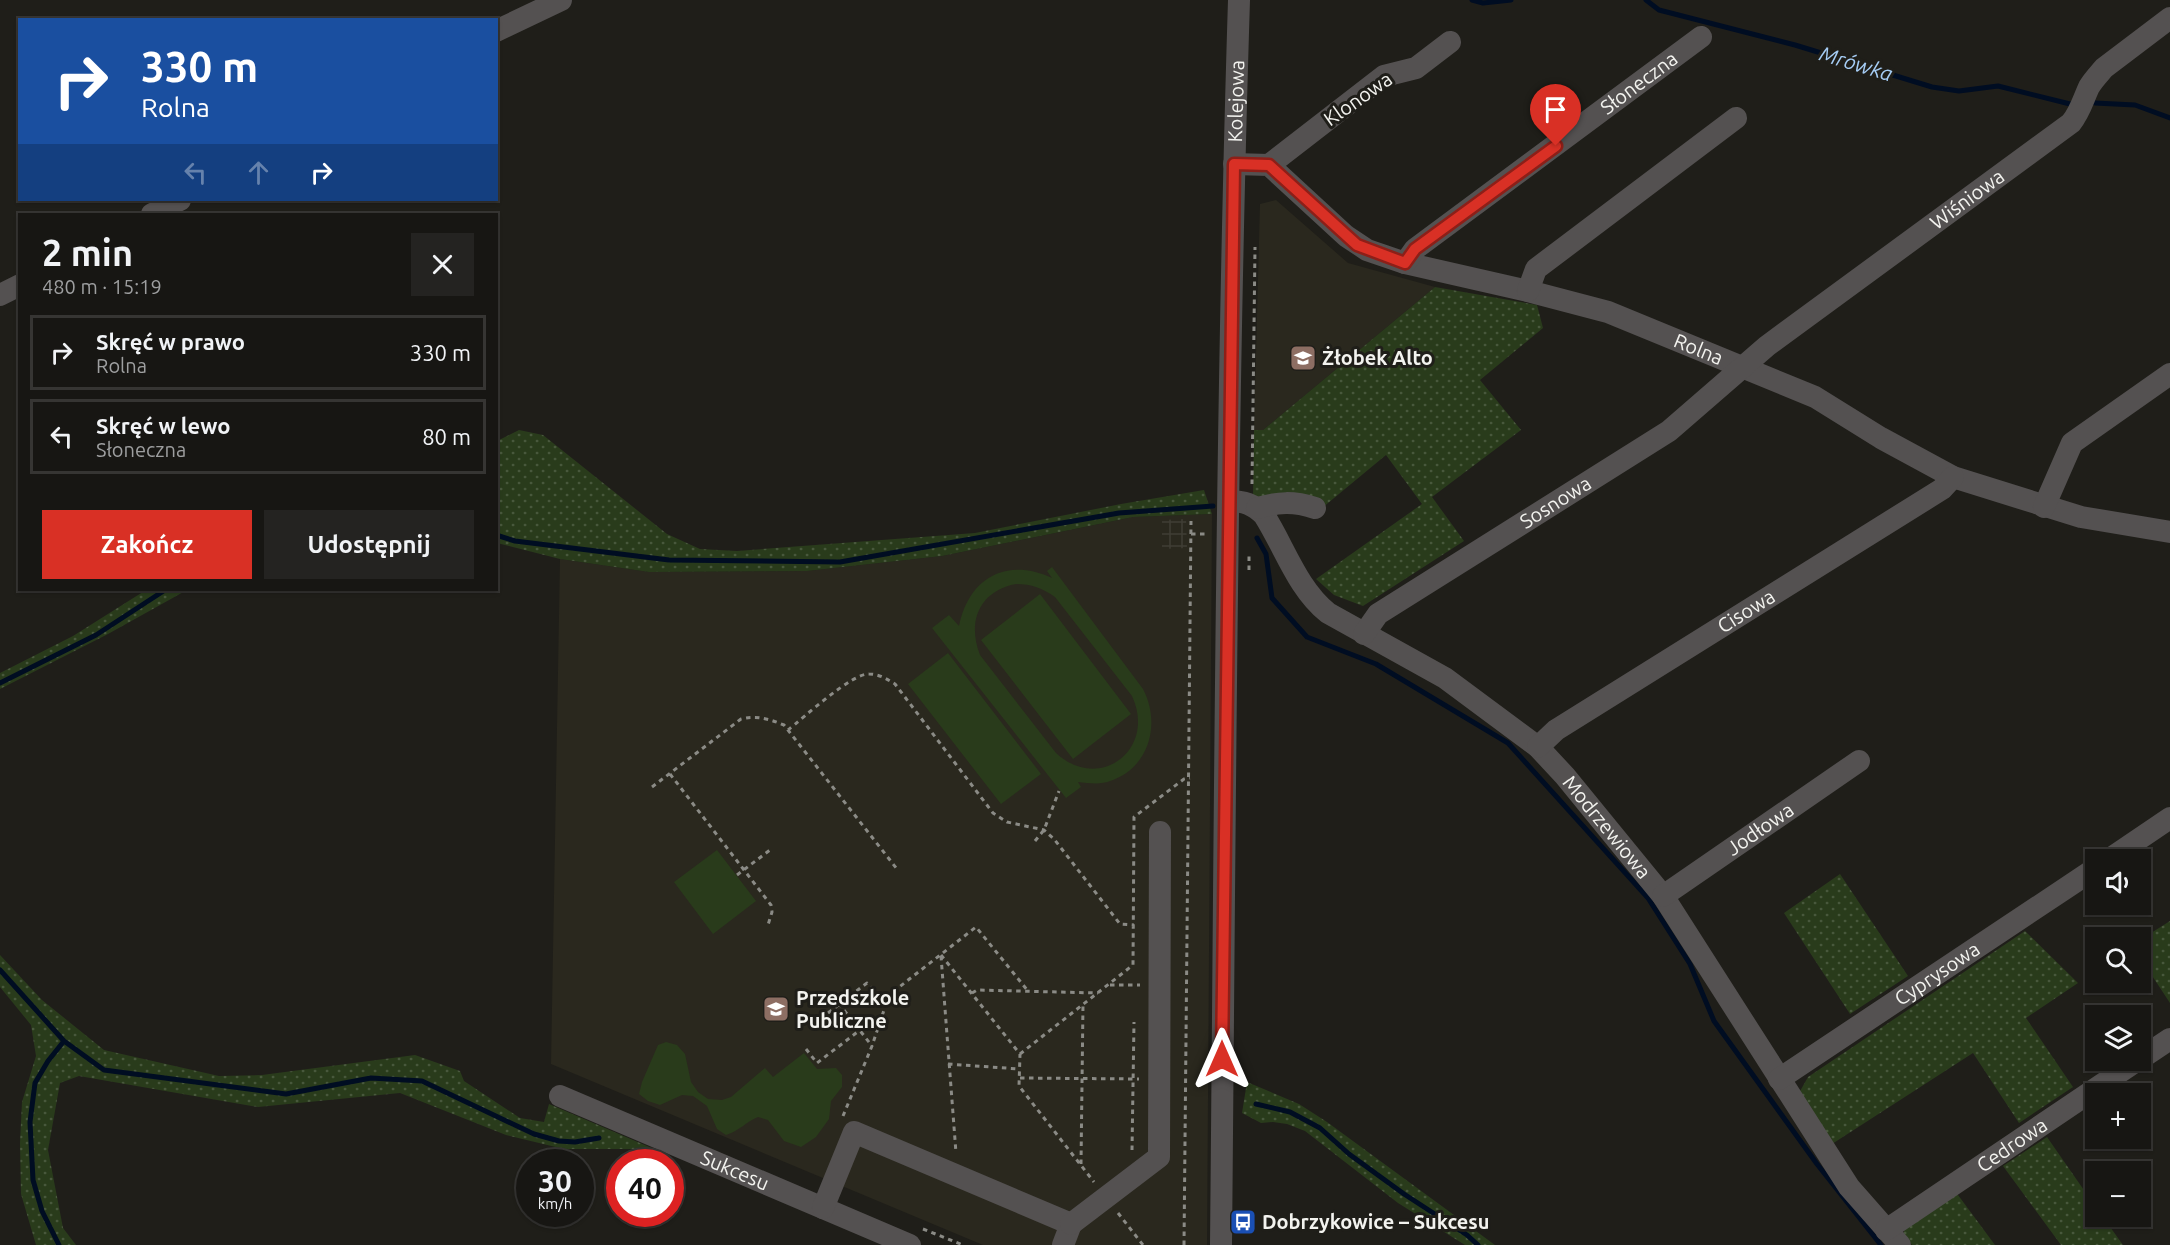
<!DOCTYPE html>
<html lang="pl">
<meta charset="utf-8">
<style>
body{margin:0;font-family:Ubuntu,sans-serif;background:#242321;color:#f1f3f6;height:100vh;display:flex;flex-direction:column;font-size:22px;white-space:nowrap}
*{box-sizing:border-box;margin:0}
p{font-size:20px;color:#9e9fa0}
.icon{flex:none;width:33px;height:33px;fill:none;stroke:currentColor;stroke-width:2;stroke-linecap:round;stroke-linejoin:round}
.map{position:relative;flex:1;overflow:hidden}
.drawer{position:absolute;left:18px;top:213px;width:480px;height:378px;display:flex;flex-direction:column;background:#171613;border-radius:0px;box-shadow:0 2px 4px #0004,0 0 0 2px #363533}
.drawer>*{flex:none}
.guide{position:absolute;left:18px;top:18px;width:480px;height:183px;border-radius:0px;box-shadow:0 2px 4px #0004,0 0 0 2px #363533;background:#1a4fa0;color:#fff;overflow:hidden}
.controls{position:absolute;left:2085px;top:849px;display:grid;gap:12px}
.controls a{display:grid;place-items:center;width:66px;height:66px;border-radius:0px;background:#171613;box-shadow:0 2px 4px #0004,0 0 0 2px #363533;font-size:30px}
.speed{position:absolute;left:516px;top:1149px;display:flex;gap:12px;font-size:30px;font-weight:700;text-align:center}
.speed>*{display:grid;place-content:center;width:78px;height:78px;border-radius:50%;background:#171613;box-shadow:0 2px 4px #0004,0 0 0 2px #363533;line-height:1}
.speed small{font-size:15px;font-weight:400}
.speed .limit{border:9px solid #d22;background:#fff;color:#111}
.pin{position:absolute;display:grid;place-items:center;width:51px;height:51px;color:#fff;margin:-62px -26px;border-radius:50% 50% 50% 0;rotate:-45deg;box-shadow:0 0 6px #0007}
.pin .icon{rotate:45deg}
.me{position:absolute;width:66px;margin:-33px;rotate:0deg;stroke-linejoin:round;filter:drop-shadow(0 0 4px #0008)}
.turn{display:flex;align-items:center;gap:21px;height:126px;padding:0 24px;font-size:27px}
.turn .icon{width:78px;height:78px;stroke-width:2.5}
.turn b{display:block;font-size:42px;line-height:51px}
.lanes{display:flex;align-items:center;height:57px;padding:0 24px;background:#0003;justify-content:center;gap:30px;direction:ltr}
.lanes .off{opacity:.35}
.round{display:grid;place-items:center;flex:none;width:63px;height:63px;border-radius:0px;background:#242321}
.overview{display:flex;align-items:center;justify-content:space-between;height:102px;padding:0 24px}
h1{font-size:36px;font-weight:700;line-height:45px}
.cta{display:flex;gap:12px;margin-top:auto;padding:12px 24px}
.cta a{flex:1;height:69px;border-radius:0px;background:#d93025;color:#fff;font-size:24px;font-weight:700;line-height:69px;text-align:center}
.cta a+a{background:#242321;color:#f1f3f6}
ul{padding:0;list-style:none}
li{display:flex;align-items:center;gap:18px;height:75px;margin:0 12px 9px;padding:0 12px;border:3px solid #363533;border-radius:0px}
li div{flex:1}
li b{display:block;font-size:22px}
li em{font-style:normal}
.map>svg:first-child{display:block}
</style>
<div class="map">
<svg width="2170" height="1245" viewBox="0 0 2170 1245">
<defs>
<pattern id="industrial-grid" width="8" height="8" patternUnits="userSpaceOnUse" patternTransform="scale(1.5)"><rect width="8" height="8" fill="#2a281e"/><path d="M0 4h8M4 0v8" fill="none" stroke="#3f3d34"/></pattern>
<pattern id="grass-dots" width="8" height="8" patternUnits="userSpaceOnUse" patternTransform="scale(1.5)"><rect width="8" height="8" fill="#293b1b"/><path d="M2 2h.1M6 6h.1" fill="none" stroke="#48583c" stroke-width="1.8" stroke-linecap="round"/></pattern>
</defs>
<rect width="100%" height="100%" fill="#1f1e19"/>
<path fill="#2a281e" d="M1276 200 1348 263 1435 287 1263 430H1254L1260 204Z
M1212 514 1207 1245H983L551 1064 560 559 649 572 807 571 942 556 1133 517Z"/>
<path fill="url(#industrial-grid)" d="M1186 519 1187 548 1162 549V520Z"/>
<path fill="url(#grass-dots)" d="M1435 287 1537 305 1543 328 1480 380 1521 430 1432 497 1464 541 1363 606 1334 595 1316 579 1422 504 1386 455 1322 508 1253 497 1254 430H1263Z
M519 430 543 435 667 534 700 549 737 551 975 533 1121 504 1204 490 1212 514 1133 517 942 556 807 571 649 572 560 559 497 543V441Z
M146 590H187L108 634 0 689V673L73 636Z
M1840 874 1908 976 1850 1014 1784 913Z
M2170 921V1003L2141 959 2140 940Z
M2025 931 2078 983 2026 1018 2073 1087 2019 1123 1973 1053 1832 1144 1799 1093 1808 1077Z
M0 955 42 1000 104 1050 219 1076 262 1075 415 1055 460 1071 464 1081 520 1118 544 1122 549 1104 654 1149H564L506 1135 400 1093 258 1107 79 1076 60 1083 48 1150 63 1228 76 1245H36L21 1194 20 1143 22 1102 36 1056 31 1025 0 987Z
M1247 1082 1299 1104 1327 1122 1495 1245H1465L1398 1203 1305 1131 1287 1124 1273 1122 1261 1123 1242 1113Z
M2047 1137 2095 1206 2096 1216 2103 1217 2123 1245H2061L2003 1166Z
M1951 1192 1958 1195 1995 1245H1912L1903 1235 1906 1224Z"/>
<path fill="#293b1b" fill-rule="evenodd" d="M1052 567 1143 689C1161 723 1150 768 1110 781 1100 785 1089 783 1078 782L1081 787 1066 798 932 628 949 615 959 626C969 578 1006 557 1052 578L1047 571ZM1016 584C1032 584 1042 588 1055 597L1132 696C1157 750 1099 793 1056 753L980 655C967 622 979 591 1016 584Z
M1040 594 1131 714 1073 759 981 640Z
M948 653 1041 774 1001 804 908 684Z
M717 850 756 901 713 934 674 882Z
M666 1042 677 1045 685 1054 691 1082 698 1092 708 1099 722 1100 731 1097 765 1068 773 1077 804 1053 817 1069 836 1068 842 1075V1087L831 1101 829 1119 816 1137 801 1147 784 1141 768 1120 758 1117C746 1122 739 1131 726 1135L717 1129 707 1106 693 1096 682 1095 660 1105 648 1101 639 1094 642 1082 658 1045Z"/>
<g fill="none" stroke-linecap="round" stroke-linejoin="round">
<path stroke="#000d22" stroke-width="5" d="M1472 0 1483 3 1511 0
M1646 0 1659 10 1795 45 1932 87 1959 91 1998 86 2070 104
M2095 103 2135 105 2170 118
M496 535 515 541 669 560 840 562 1119 513 1213 506
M1257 538 1266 554 1272 598 1307 637 1376 664 1508 743 1648 898 1690 964 1714 1021 1817 1164 1881 1245
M0 683 96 635 165 590
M0 970 64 1041 104 1070 286 1094 371 1078 422 1081 534 1134 559 1141 575 1142 599 1138
M1256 1104 1290 1112 1320 1128 1349 1154 1404 1194 1467 1235 1478 1245
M59 1245 42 1211 33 1180 30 1122 35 1083 48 1061 64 1041"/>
<path stroke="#8b8b86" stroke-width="3" stroke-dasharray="4.5 4.5" stroke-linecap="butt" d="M1252 484 1255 247
M1191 534H1208
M1249 570V553
M788 730C803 718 852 673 869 674 879 674 887 679 895 684L993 813 1007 822 1044 830 1054 839 1120 924 1134 925
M670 774 771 905 772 912 768 925
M652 787 741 719C757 715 769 719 784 725L897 869
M1035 841 1044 830 1059 791
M737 875 770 850
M941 955 1020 1054 1019 1086 1094 1182
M941 956 956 1153
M1110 985H1140
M972 993 977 990 1098 993
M833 996 872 1046
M828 1013 867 983 886 1006
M806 1049 817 1063 860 1030
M1020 1054 1133 965 1134 817 1184 779 1190 778
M948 1064 1019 1069
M1020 1078 1139 1079
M843 1116 872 1046 889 995 976 927 1028 991
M1132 1150 1134 1022
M1081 1164 1083 1004
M1118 1213 1143 1245
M923 1229 963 1245
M1184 1245 1191 521"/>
<g stroke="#545151" stroke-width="22">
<path d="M496 31 561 0"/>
<path id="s1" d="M1234 164 1269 165 1346 236 1367 250 1405 263 1528 291 1608 312 1815 397 1881 438 1953 477 2081 517 2170 532"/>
<path d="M1269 165 1384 76 1416 68 1450 42"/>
<path d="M152 214 180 200"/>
<path id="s2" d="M1405 263 1415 249 1701 37"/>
<path d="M1528 291 1536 269 1736 118"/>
<path d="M0 295 20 285"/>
<path id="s3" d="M1229 501C1244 501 1253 504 1264 515 1285 548 1297 588 1328 613L1445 678 1538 747 1565 776 1663 896 1849 1187 1900 1245"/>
<path d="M2044 507 2072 443 2170 374"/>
<path d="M1257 508C1279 502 1293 501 1315 508"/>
<path id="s4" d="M1364 634 1378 614 1669 431 1767 346 2071 123C2080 112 2083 100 2089 87 2093 80 2099 74 2104 68L2170 18"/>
<path id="s5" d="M1538 747 1556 730 1942 489 1953 477"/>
<path d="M2108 860 2170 818"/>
<path id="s6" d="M1663 896 1859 761"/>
<path d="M2140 1059 2170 1039"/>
<path id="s7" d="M1779 1079 2096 868"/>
<path id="s8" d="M560 1096 910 1245"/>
<path d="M823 1208 854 1132 1071 1224 1063 1245"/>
<path d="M1071 1224 1159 1157 1160 832"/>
<path id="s9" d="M1886 1230 2138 1060"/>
<path id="s10" d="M1221 1245C1225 830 1226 415 1239 0"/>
</g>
</g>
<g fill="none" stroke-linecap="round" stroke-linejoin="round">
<defs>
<path id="route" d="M1222 1059 1234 164 1269 165 1357 245 1405 263 1415 249 1556 146"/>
</defs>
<use href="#route" stroke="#8d1f18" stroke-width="15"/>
<use href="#route" stroke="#d93025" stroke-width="10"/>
</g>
<defs>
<symbol id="school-square" viewBox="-11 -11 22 22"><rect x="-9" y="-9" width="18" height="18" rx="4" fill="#8d6e63" stroke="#1f1e19"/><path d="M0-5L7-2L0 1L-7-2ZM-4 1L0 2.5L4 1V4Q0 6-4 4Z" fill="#fff"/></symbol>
<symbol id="bus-square" viewBox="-11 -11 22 22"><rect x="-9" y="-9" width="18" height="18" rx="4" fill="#1a4fb4" stroke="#1f1e19"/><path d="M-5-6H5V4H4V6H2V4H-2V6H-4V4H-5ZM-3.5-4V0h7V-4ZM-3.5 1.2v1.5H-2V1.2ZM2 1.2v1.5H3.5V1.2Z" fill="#fff"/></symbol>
</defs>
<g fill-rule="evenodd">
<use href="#school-square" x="1288" y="343" width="30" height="30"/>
<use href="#school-square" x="761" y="994" width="30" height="30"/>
<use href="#bus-square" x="1228" y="1207" width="30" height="30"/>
</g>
<g text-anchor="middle" stroke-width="6" stroke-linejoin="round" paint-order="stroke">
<g font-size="20" fill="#f3f3ef" stroke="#1f1e19">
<text dy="7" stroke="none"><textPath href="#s2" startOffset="296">Słoneczna</textPath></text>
<text transform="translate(1358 99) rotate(-35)" y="7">Klonowa</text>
<text dy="7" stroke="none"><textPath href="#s10" startOffset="1144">Kolejowa</textPath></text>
<text dy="7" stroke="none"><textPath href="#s4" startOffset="746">Wiśniowa</textPath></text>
<text dy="7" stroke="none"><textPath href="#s1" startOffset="512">Rolna</textPath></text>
<text dy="7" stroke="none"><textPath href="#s4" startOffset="234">Sosnowa</textPath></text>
<text dy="7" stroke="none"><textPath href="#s5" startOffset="249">Cisowa</textPath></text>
<text dy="7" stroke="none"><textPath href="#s3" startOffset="512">Modrzewiowa</textPath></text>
<text dy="7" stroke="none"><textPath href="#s6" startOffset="118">Jodłowa</textPath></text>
<text dy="7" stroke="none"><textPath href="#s7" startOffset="190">Cyprysowa</textPath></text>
<text dy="7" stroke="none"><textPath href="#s9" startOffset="152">Cedrowa</textPath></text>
<text dy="7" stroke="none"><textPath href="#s8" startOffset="190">Sukcesu</textPath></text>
</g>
<g font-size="20" font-weight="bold" fill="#f3f3ef" stroke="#1f1e19" text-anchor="start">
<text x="1322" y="365">Żłobek Alto</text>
<text x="796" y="1005">Przedszkole<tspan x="796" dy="23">Publiczne</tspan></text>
<text x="1262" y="1229">Dobrzykowice – Sukcesu</text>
</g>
<g font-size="21" font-style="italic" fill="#a6cdf5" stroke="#1f1e19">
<text transform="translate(1856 64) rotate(17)" y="7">Mrówka</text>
</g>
</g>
</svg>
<div class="controls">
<a><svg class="icon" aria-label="sound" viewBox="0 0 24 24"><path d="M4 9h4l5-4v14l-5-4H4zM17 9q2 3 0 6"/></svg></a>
<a><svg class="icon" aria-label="search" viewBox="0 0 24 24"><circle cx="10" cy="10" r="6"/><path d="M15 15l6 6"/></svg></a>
<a><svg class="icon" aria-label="layers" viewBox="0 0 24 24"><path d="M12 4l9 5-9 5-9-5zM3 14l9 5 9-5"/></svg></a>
<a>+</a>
<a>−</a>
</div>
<div class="speed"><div>30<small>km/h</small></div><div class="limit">40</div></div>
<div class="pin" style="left:1556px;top:146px;background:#d93025"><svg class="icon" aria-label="arrive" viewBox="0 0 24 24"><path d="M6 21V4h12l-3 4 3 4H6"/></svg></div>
<svg class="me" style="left:1222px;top:1059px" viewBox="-20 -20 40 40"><path d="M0-17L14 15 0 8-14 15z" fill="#d93025" stroke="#fff" stroke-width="4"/></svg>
<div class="guide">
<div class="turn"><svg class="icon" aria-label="right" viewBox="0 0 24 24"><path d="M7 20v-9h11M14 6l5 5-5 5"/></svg><div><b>330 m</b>Rolna</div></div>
<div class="lanes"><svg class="icon off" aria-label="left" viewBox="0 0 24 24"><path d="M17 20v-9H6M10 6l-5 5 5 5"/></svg><svg class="icon off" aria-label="ahead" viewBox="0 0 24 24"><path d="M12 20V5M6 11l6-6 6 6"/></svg><svg class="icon" aria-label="right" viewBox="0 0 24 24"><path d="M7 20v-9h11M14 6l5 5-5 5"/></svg></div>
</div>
<section class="drawer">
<div class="overview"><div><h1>2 min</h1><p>480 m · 15:19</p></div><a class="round"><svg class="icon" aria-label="close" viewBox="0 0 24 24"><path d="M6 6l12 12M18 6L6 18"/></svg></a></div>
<ul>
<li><svg class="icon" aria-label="right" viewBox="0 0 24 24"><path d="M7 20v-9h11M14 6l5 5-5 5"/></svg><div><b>Skręć w prawo</b><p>Rolna</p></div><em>330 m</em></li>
<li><svg class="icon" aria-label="left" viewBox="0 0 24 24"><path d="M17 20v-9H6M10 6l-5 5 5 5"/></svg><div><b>Skręć w lewo</b><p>Słoneczna</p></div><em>80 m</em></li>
</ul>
<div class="cta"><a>Zakończ</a><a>Udostępnij</a></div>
</section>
</div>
